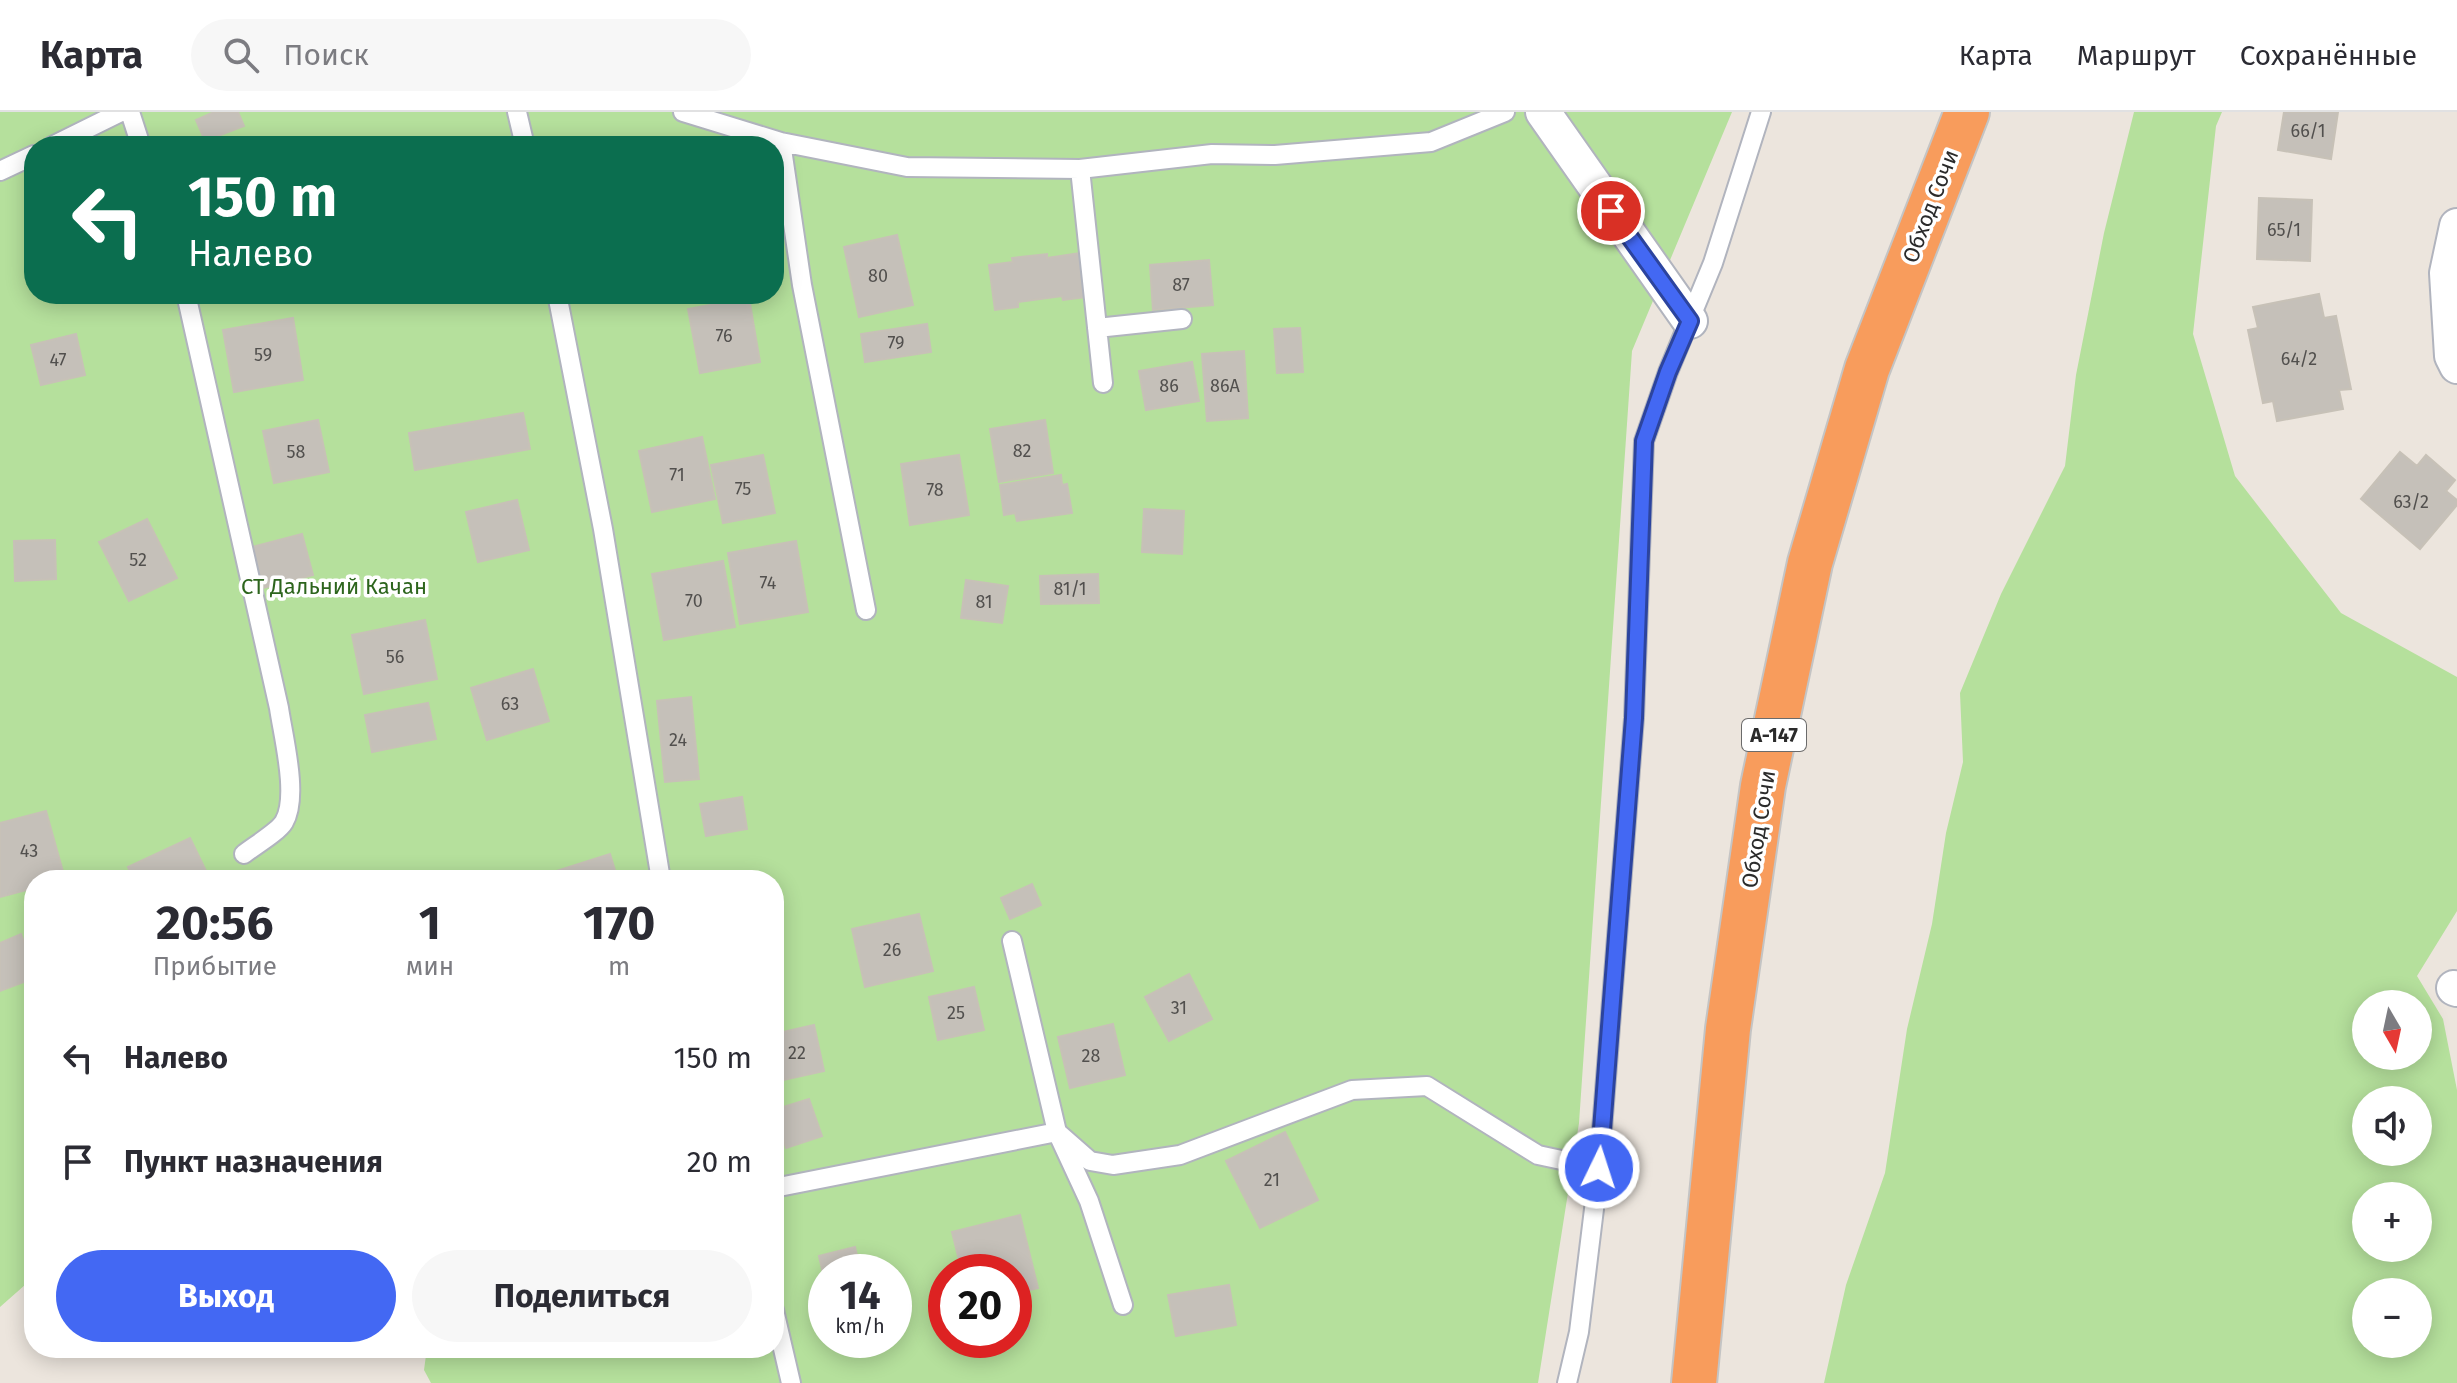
<!DOCTYPE html>
<html lang="ru">
<meta charset="utf-8">
<style>
body{margin:0;font-family:"Fira Sans",sans-serif;background:#f7f7f7;color:#2b2b33;height:100vh;display:flex;flex-direction:column;font-size:30px;white-space:nowrap}
*{box-sizing:border-box;margin:0}
p{font-size:26px;color:#7c7c81}
.icon{flex:none;width:44px;height:44px;fill:none;stroke:currentColor;stroke-width:2;stroke-linecap:round;stroke-linejoin:round}
.map{position:relative;flex:1;overflow:hidden}
.sheet{position:absolute;left:24px;top:758px;width:760px;height:488px;display:flex;flex-direction:column;background:#fff;border-radius:32px;box-shadow:0 4px 20px #0003}
.sheet>*{flex:none}
.top-card{position:absolute;left:24px;top:24px;width:760px;height:168px;border-radius:32px;box-shadow:0 4px 20px #0003;background:#0b6e4f;color:#fff;overflow:hidden}
.needle{width:52px;rotate:171deg}
.tools{position:absolute;left:2352px;top:878px;display:grid;gap:16px}
.tools a{display:grid;place-items:center;width:80px;height:80px;border-radius:50%;background:#fff;box-shadow:0 4px 20px #0003;font-size:40px}
.speed{position:absolute;left:808px;top:1142px;display:flex;gap:16px;font-size:40px;font-weight:700;text-align:center}
.speed>*{display:grid;place-content:center;width:104px;height:104px;border-radius:50%;background:#fff;box-shadow:0 4px 20px #0003;line-height:1}
.speed small{font-size:20px;font-weight:400}
.speed .limit{border:12px solid #d22;background:#fff;color:#111}
.pin{position:absolute;display:grid;place-items:center;width:68px;height:68px;color:#fff;margin:-34px;border:4px solid #fff;border-radius:50%;box-shadow:0 2px 8px #0007}
.me{position:absolute;width:88px;margin:-44px;rotate:4deg;stroke-linejoin:round;filter:drop-shadow(0 0 6px #0008)}
.turn{display:flex;align-items:center;gap:28px;height:168px;padding:0 32px;font-size:36px}
.turn .icon{width:104px;height:104px;stroke-width:2.5}
.turn b{display:block;font-size:56px;line-height:68px}
.eta{display:flex;justify-content:space-evenly;align-items:center;height:136px;text-align:center}
.eta b{font-size:48px;font-weight:700;line-height:56px}
.cta{display:flex;gap:16px;margin-top:auto;padding:16px 32px}
.cta a{flex:1;height:92px;border-radius:48px;background:#4368f3;color:#fff;font-size:32px;font-weight:700;line-height:92px;text-align:center}
.cta a+a{background:#f7f7f7;color:#2b2b33}
ul{padding:0;list-style:none}
li{display:flex;align-items:center;gap:24px;height:104px;padding:0 32px}
li div{flex:1}
li b{display:block;font-size:30px}
li em{font-style:normal}
header{display:flex;align-items:center;gap:48px;box-sizing:border-box;height:112px;padding:0 40px;background:#fff;border-bottom:2px solid #e1e1e2}
header strong{font-size:38px}
nav{display:flex;gap:44px;margin-inline-start:auto;font-size:28px}
.search{width:560px;height:72px;background:#f7f7f7;display:flex;align-items:center;gap:20px;box-sizing:border-box;padding:0 28px;border-radius:44px;color:#7c7c81;font-size:30px}
.map>svg:first-child{display:block}
</style>
<header>
<strong>Карта</strong>
<div class="search"><svg class="icon" aria-label="search" viewBox="0 0 24 24"><circle cx="10" cy="10" r="6"/><path d="M15 15l6 6"/></svg>Поиск</div>
<nav><a>Карта</a><a>Маршрут</a><a>Сохранённые</a></nav>
</header>
<div class="map">
<svg width="2457" height="1271" viewBox="0 0 2457 1271">
<rect width="100%" height="100%" fill="#ece5dd"/>
<path fill="#b5e09c" fill-rule="evenodd" d="M0 0H1732L1632 239 1579 1011 1538 1271H431L424 1258 427 1236H774V768H34V1165L0 1195ZM34 34H774V182H34ZM826 1160H894V1228H826ZM946 1160H1014V1228H946Z
M2134 0H2222L2216 14 2193 222 2235 364 2341 501 2457 565V799L2417 864 2443 907 2457 978V1271H1824L1846 1173 1885 1061 1907 917 1932 812 1946 721 1963 650 1960 581 2001 482 2065 354 2076 263 2104 121ZM2418 892V944H2366V892ZM2418 988V1040H2366V988ZM2418 1084V1136H2366V1084ZM2366 1180H2418V1232H2366Z"/>
<path fill="#c5c0b9" stroke="#c7c1b7" stroke-width="2" d="M214 0H238L244 14 205 29 196 8Z
M2284 0H2338L2331 47 2278 38Z
M2259 86 2312 88 2310 149 2257 147Z
M897 123 913 193 859 205 844 135Z
M1081 141 1087 185 1063 188 1062 184 1018 190V195L995 198 989 153 1013 150 1012 146 1047 142V146Z
M1209 148 1213 193 1153 198 1150 153Z
M2319 182 2324 206 2336 204 2351 277 2339 278 2343 297 2277 309 2273 289 2263 291 2248 218 2258 216 2253 195Z
M749 186 760 250 700 261 688 197Z
M293 206 303 268 234 280 223 218Z
M927 212 931 240 865 250 861 222Z
M1300 216 1303 260 1277 261 1274 217Z
M76 222 85 263 41 273 31 233Z
M1244 239 1248 306 1207 309 1202 242Z
M1192 250 1199 289 1146 298 1139 259Z
M523 301 530 337 415 358 409 321Z
M318 308 329 360 274 371 263 319Z
M1045 308 1053 361 999 370 990 317Z
M702 325 715 387 652 400 639 339Z
M2400 340 2417 354 2426 343 2455 368 2446 379 2457 388V393L2420 437 2361 387Z
M763 343 775 401 723 411 711 353Z
M959 343 969 403 910 413 901 352Z
M1061 363 1062 373 1067 372 1072 401 1017 409 1015 401 1004 403 1000 373Z
M517 388 529 438 478 450 466 400Z
M1144 397 1184 399 1182 442 1142 440Z
M147 407 177 466 129 489 99 430Z
M302 422 313 463 259 477 248 436Z
M55 428 56 467 15 469 14 429Z
M796 429 808 500 740 512 728 441Z
M723 449 735 515 664 528 652 462Z
M1098 462 1099 491 1041 492 1040 464Z
M966 468 1008 474 1002 511 961 506Z
M425 508 437 567 364 582 352 523Z
M533 557 549 609 487 628 471 576Z
M691 585 699 667 665 670 657 589Z
M428 591 436 627 372 640 365 603Z
M742 685 747 717 706 724 700 692Z
M46 699 65 767 34 768V776L0 785V711Z
M190 726 208 763 198 768H134L128 755Z
M610 742 618 768H542L541 764Z
M1032 772 1041 793 1010 807 1001 786Z
M919 802 933 859 865 875 852 817Z
M21 822 34 855V866L0 879V831Z
M1189 862 1212 907 1169 929 1145 885Z
M974 875 984 918 938 928 929 885Z
M1113 912 1125 963 1070 976 1058 925Z
M814 913 824 959 774 970V922Z
M809 987 822 1024 786 1036 774 998Z
M1285 1020 1318 1088 1260 1116 1226 1049Z
M1020 1103 1038 1176 1014 1182V1160H962L952 1120Z
M855 1135 861 1160H826V1174L819 1144Z
M1229 1173 1236 1213 1176 1224 1168 1183Z
M1020 1180 1029 1216 1014 1220V1182Z"/>
<g fill="none" stroke-linecap="round" stroke-linejoin="round">
<defs>
<path id="lane" d="M130 0 141 34
M517 0 525 34
M683 0 781 30 907 55 1080 57 1212 42 1275 43 1431 30 1505 0
M781 30 802 173 866 498
M52 34 121 0
M1080 57 1103 271
M0 59 34 43
M186 182 279 596C283 624 299 685 284 710 278 720 254 734 244 742
M557 182 603 417 661 768
M1097 216 1182 207
M1012 829 1057 1020 1089 1089 1123 1193
M774 1076 1057 1020 1090 1049 1113 1053 1180 1043 1352 978 1427 974 1538 1043 1599 1056
M774 1198 791 1271
M1567 1271 1579 1220 1599 1056 1634 606 1644 329 1668 260 1713 151 1761 0"/>
<path id="street" d="M1543 0 1690 209
M2457 114 2447 161 2452 244 2457 254
M2454 876 2457 877"/>
<path id="highway" d="M1694 1271 1728 917 1763 674 1810 451 1867 257 1967 0"/>
</defs>
<use href="#lane" stroke="#b1b4be" stroke-width="22"/>
<use href="#street" stroke="#b1b4be" stroke-width="38"/>
<use href="#highway" stroke="#c4c4c4" stroke-width="48"/>
<use href="#lane" stroke="#fff" stroke-width="18"/>
<use href="#street" stroke="#fff" stroke-width="34"/>
<use href="#highway" stroke="#f89c5c" stroke-width="44"/>
</g>
<g fill="none" stroke-linecap="round" stroke-linejoin="round">
<defs>
<path id="route" d="M1599 1056 1634 606 1644 329 1668 260 1690 209 1611 99"/>
</defs>
<use href="#route" stroke="#2c449e" stroke-width="20"/>
<use href="#route" stroke="#4368f3" stroke-width="14"/>
</g>
<g text-anchor="middle" stroke-width="7" stroke-linejoin="round" paint-order="stroke">
<g font-size="18" fill="#52504e">
<text x="2308" y="25">66/1</text>
<text x="2284" y="124">65/1</text>
<text x="878" y="170">80</text>
<text x="1181" y="179">87</text>
<text x="724" y="230">76</text>
<text x="896" y="237">79</text>
<text x="263" y="249">59</text>
<text x="2299" y="253">64/2</text>
<text x="58" y="254">47</text>
<text x="1169" y="280">86</text>
<text x="1225" y="280">86А</text>
<text x="1022" y="345">82</text>
<text x="296" y="346">58</text>
<text x="677" y="369">71</text>
<text x="743" y="383">75</text>
<text x="935" y="384">78</text>
<text x="2411" y="396">63/2</text>
<text x="138" y="454">52</text>
<text x="768" y="477">74</text>
<text x="1070" y="483">81/1</text>
<text x="694" y="495">70</text>
<text x="984" y="496">81</text>
<text x="395" y="551">56</text>
<text x="510" y="598">63</text>
<text x="678" y="634">24</text>
<text x="29" y="745">43</text>
<text x="892" y="844">26</text>
<text x="1179" y="902">31</text>
<text x="956" y="907">25</text>
<text x="797" y="947">22</text>
<text x="1091" y="950">28</text>
<text x="1272" y="1074">21</text>
</g>
<rect fill="#fff" stroke="#6b6b6b" stroke-width="2" x="1742" y="607" width="64" height="32" rx="6"/>
<g font-size="20" font-weight="bold" fill="#2b2b2b">
<text x="1774" y="630">А-147</text>
</g>
<g font-size="22" fill="#2b2b2b" stroke="#fff">
<text transform="translate(1930 94) rotate(-69)" y="8">Обход Сочи</text>
<text transform="translate(1758 717) rotate(-81)" y="8">Обход Сочи</text>
</g>
<g font-size="22" fill="#2d651d" stroke="#fff">
<text x="334" y="482">СТ Дальний Качан</text>
</g>
</g>
</svg>
<div class="tools">
<a><svg class="needle" viewBox="-14 -14 28 28"><path d="M0-13l5 13h-10z" fill="#e53935"/><path d="M0 13l5-13h-10z" fill="#7c7c81"/></svg></a>
<a><svg class="icon" aria-label="sound" viewBox="0 0 24 24"><path d="M4 9h4l5-4v14l-5-4H4zM17 9q2 3 0 6"/></svg></a>
<a>+</a>
<a>−</a>
</div>
<div class="speed"><div>14<small>km/h</small></div><div class="limit">20</div></div>
<div class="pin" style="left:1611px;top:99px;background:#d93025"><svg class="icon" aria-label="arrive" viewBox="0 0 24 24"><path d="M6 21V4h12l-3 4 3 4H6"/></svg></div>
<svg class="me" style="left:1599px;top:1056px" viewBox="-20 -20 40 40"><circle r="17" fill="#4368f3" stroke="#fff" stroke-width="3"/><path d="M0-11L8 9 0 5-8 9z" fill="#fff"/></svg>
<div class="top-card">
<div class="turn"><svg class="icon" aria-label="left" viewBox="0 0 24 24"><path d="M17 20v-9H6M10 6l-5 5 5 5"/></svg><div><b>150 m</b>Налево</div></div>
</div>
<section class="sheet">
<div class="eta">
<div><b>20:56</b><p>Прибытие</p></div>
<div><b>1</b><p>мин</p></div>
<div><b>170</b><p>m</p></div>
</div>
<ul>
<li><svg class="icon" aria-label="left" viewBox="0 0 24 24"><path d="M17 20v-9H6M10 6l-5 5 5 5"/></svg><div><b>Налево</b></div><em>150 m</em></li>
<li><svg class="icon" aria-label="arrive" viewBox="0 0 24 24"><path d="M6 21V4h12l-3 4 3 4H6"/></svg><div><b>Пункт назначения</b></div><em>20 m</em></li>
</ul>
<div class="cta"><a>Выход</a><a>Поделиться</a></div>
</section>
</div>
